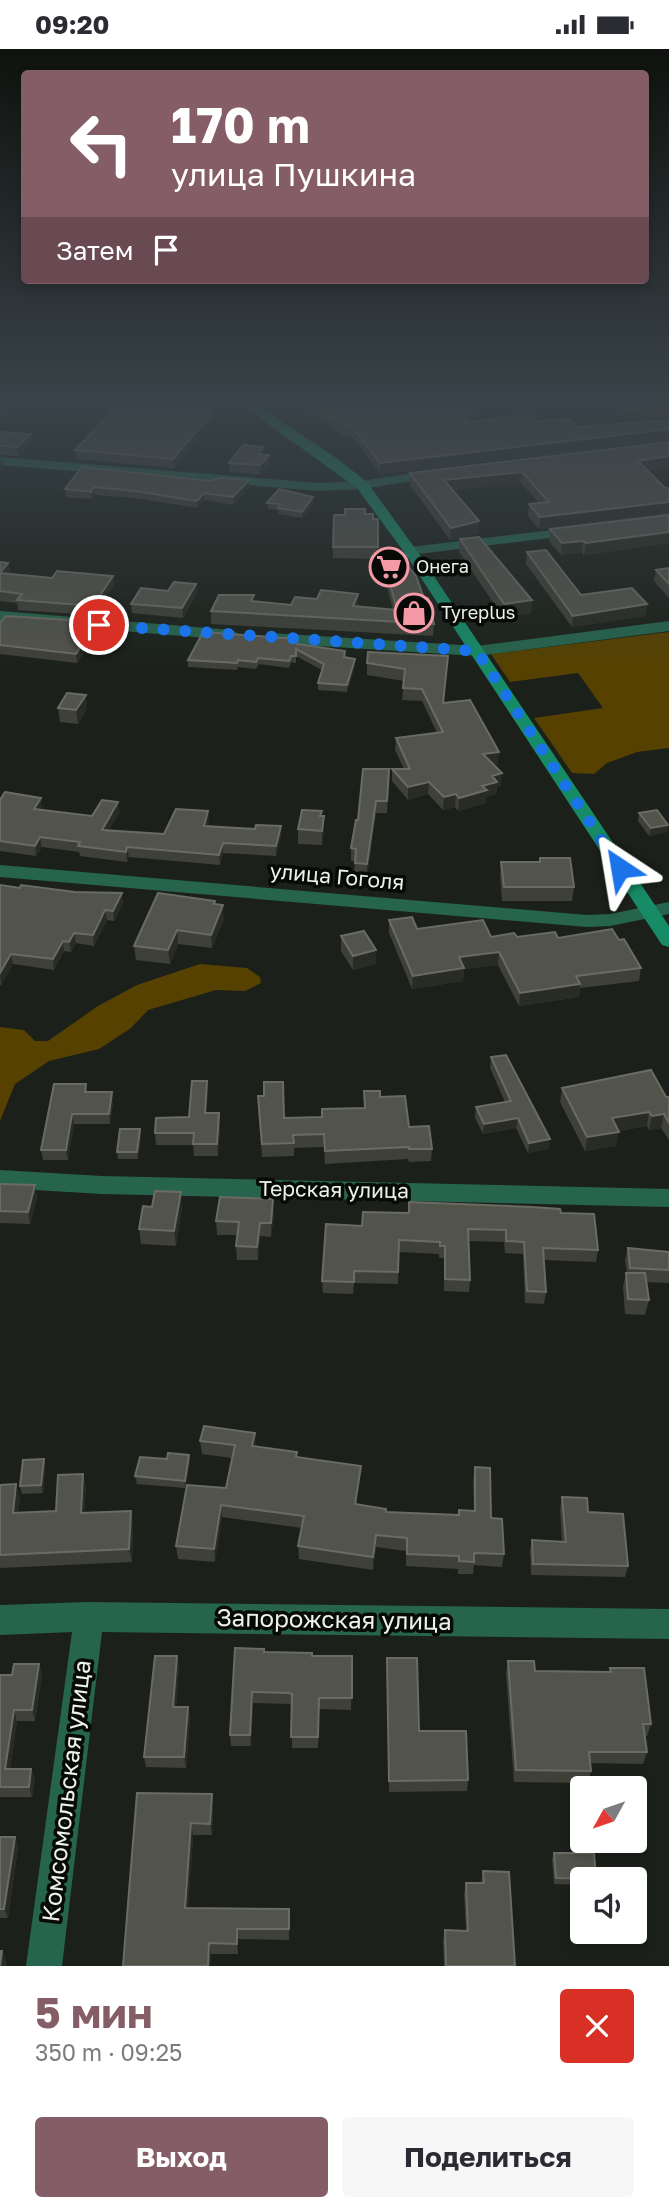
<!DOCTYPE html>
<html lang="ru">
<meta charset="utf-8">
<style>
body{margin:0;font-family:"Golos Text",sans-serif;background:#f7f7f7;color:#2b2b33;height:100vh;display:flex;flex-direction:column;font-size:26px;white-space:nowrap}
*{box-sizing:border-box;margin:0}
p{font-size:23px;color:#7c7c81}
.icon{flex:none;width:38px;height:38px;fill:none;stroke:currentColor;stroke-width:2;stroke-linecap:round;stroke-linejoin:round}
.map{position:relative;height:1917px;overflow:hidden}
.details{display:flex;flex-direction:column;background:#fff;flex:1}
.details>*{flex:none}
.guide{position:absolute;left:21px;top:21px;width:628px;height:214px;border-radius:7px;box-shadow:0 4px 10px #0003;background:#855d67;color:#fff;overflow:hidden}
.needle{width:46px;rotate:230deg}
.controls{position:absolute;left:570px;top:1727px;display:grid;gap:14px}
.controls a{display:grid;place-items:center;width:77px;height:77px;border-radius:7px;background:#fff;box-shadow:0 4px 10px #0003;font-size:35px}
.pin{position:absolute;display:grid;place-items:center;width:60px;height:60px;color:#fff;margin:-30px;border:4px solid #fff;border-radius:50%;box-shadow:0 2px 7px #0007}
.me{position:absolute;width:77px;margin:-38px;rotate:327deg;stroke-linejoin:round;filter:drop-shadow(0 0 5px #0008)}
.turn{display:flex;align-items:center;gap:24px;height:147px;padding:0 35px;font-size:32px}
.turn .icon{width:91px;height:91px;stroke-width:2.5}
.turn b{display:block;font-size:49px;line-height:60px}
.then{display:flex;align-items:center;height:66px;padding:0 35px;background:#0003;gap:14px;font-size:26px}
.round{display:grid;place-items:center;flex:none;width:74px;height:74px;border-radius:7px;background:#f7f7f7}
.headline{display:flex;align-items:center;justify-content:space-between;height:119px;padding:0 35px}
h1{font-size:42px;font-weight:700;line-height:52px;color:#855d67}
.action{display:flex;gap:14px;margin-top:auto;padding:14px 35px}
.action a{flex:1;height:80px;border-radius:7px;background:#855d67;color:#fff;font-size:28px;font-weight:700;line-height:80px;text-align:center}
.action a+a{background:#f7f7f7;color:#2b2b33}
.status{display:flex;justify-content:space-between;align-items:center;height:49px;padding:0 35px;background:#fff;direction:ltr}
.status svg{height:19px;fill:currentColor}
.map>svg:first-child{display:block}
</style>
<div class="status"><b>09:20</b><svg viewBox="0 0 49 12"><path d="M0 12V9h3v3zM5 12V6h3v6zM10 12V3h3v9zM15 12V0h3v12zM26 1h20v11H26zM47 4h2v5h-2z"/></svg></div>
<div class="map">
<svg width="669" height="1917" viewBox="0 0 669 1917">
<rect width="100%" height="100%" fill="#1b211a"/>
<path fill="#564100" d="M533 351H669V367Z
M669 583V699L637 703 607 714 594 725 572 724 534 669 603 659 578 624 510 633 491 605Z
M200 915 247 919 260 928 261 934 245 942 216 941 148 961 131 979 99 1000 49 1012 15 1035 0 1072V978L24 981 35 992H48L98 957 137 936Z"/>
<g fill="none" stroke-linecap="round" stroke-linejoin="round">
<path fill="#26644d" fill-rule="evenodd" d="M8 351H21L0 368V358Z
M0 408 319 434 362 432 437 420 443 424 437 428 362 440 319 442 0 416Z
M578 478 585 482 583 485 410 506 403 502 410 498Z
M0 562 232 581 240 586 232 591 0 572Z
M669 572V582L477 607 271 594 263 589 271 584 477 597Z
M0 816 587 866 610 865 669 853V865L610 877 587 878 0 828Z
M0 1121 102 1127 669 1140V1158L102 1145 0 1139Z
M89 1553 669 1560V1590L102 1583 62 1917H26L72 1583 0 1586V1556Z"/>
<path fill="#168b66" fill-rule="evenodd" d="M235 351H249L335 408 367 433 417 502 669 877V898L662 896 404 503 357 439Z"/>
</g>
<path fill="#3f4038" d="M154 351H177L178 356 213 363 214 371 174 419 76 410 75 401 154 353Z
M285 351H479V359L470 372H537L577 378 669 371V391L380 425 352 388 342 387 303 356 294 358Z
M0 383 31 385 32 393 18 407 0 406Z
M263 398V406L269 416 260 426 230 423 229 414Z
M669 418 647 421 665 439H669V465L539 480 528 467 529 455 539 454 521 434 453 441 479 472 478 484 450 491 410 436V424Z
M249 431V438L233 456 204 451 197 459 135 449 95 446 92 450 66 448 65 440 209 432Z
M267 454 313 455 302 469 278 465V461L268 460Z
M365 465 373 470H378V510L333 509V498Z
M669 466V494L584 506 582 503 561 506 549 492 550 480Z
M460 490 532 551 531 564 503 568 459 503Z
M381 502 434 575 433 587 211 575V562L254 552 291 556 357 558 393 561 381 515Z
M527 503 581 546 647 555 645 567 572 578 526 515Z
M0 513 8 514 10 523 9 524 52 529 113 527 114 536 94 566 18 561 17 554 0 552Z
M669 519V549L654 532 656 521Z
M196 535 197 544 183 569 132 564 131 555 168 542Z
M0 573 84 577 95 587 77 614 0 605Z
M297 595 345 608 355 610V617L347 643 318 641V634L322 621 296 607V614L291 613 289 619 259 615 256 620 238 618 237 621 188 618V611Z
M448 607 444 654 498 716 494 717 501 737 497 738 496 745 486 748V754L458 762 455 758 443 761 428 745 408 751 392 732V720H404L395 701 396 689 437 684 422 652 402 651 404 632 367 626V614Z
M58 659 87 660 78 675 60 673Z
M389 720 387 764H376L367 827 354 826 355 812H351V799L358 771Z
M0 751 42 759 41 761 92 767 120 763 108 782 164 785 209 772 207 778 281 787 276 807 223 804 220 816 129 808 127 813 80 807 79 803 42 798 36 807 0 802Z
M639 764 668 776 667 783 649 787 638 772Z
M322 767H324V781L322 796 298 795V780Z
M540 809 574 838 572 852H502L500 827 501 813H539Z
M0 836 123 854 114 872 107 871 94 897 76 894 71 903 64 902 54 921 13 915 1 936H0Z
M215 852 216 855 224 870 212 899 178 895 170 915 136 911 134 897Z
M389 871 417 880 491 888 558 889 619 891 641 919 639 932 580 939 579 948 519 957 498 916 464 920 463 932 412 940 389 884Z
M341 887 376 901V915L353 921 341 902Z
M491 1008 549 1100 528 1104 516 1079 483 1085 475 1069 476 1058 505 1053 490 1019Z
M86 1035 87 1043 113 1053 110 1075H74L68 1111H43L41 1101Z
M562 1039 669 1048V1091L661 1079 649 1081 647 1077 618 1082 616 1097 585 1102 560 1053Z
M364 1042 380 1048 432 1100 431 1112 409 1113 408 1110 325 1115 324 1098 294 1099V1107L262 1108 258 1060 284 1069 322 1068 364 1059Z
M208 1044 206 1064H219L220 1076 218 1107H194L193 1096H156L155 1084 189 1068Z
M140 1080 141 1087 138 1110H118L117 1103Z
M0 1135 35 1136 37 1149 30 1175 0 1174Z
M182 1158 176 1197 141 1195 139 1180Z
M274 1163 271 1188 260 1187 258 1211H237L236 1197 237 1186H217L216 1172Z
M408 1164H561L598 1201 596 1213 544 1211 546 1243 544 1255 525 1254 523 1205 505 1204 504 1193 469 1192 470 1231 469 1243 444 1242V1209H439V1205L399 1203 398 1235 354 1234 353 1245 323 1244 322 1232Z
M628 1199 669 1203V1234L646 1233 649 1251 645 1266 625 1265 623 1238 626 1224H627L625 1211Z
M200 1392 297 1403V1408L361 1417 360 1429 356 1456 386 1463 458 1466 474 1462 473 1431 475 1418 504 1505 502 1518 474 1516 473 1525H458V1520L406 1517V1502L376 1498 373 1521 299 1510 298 1497 302 1479 222 1468 215 1513 178 1510 176 1497 226 1439 232 1409 202 1405Z
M189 1406 190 1413 185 1439 137 1435 135 1427 167 1410Z
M44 1410 45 1418 43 1444 22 1445 20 1437Z
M0 1436 20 1448 18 1464 56 1462 86 1438 84 1464 133 1474 132 1513 0 1519Z
M562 1448 588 1463 628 1517 625 1528 531 1526 530 1503 532 1491 562 1493 560 1460Z
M265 1603 312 1607H352L351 1661 319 1660 318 1699H292V1656L290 1655 253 1654 251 1697H231L230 1686Z
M177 1607 179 1618 176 1658H188L190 1669 186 1719 146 1718 144 1708Z
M387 1609 419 1682 468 1731 467 1742 389 1743Z
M508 1612 535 1622 609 1623 610 1619 651 1675 647 1687H644L647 1703 643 1715 590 1714 591 1722 588 1734 514 1733 506 1624Z
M39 1615 42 1625 35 1672H17L10 1720H31L35 1730 32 1748H0V1626H12Z
M137 1744 213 1757 212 1786H193L188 1859 289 1871V1891L238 1890V1905H211L210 1917H123Z
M0 1788H15L18 1798 8 1869H0Z
M554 1804H594L596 1830H583V1836L554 1835 552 1810Z
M483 1822 515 1917H444L443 1892 445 1881 466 1882 464 1845 466 1834H481Z"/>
<path fill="#292c24" d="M294 351H303V356L294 358Z
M478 351H479V359L463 384 464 373Z
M213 363 214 371 174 419 173 410Z
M669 380V390L380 425V414Z
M31 385 32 393 18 407 17 398Z
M263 398V407L258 405Z
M269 406V416L260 426V416Z
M669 407V418L636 423 638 412Z
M3 410 4 419 0 423V413Z
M522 423 521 434 444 442V431Z
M249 431V438L233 456V448Z
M94 438 95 446 92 450 91 443Z
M204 444V451L197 459V452Z
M313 448V455L302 469V463Z
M669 453V464L539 480 540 468Z
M479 472 478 484 450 491 451 479Z
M669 483V494L584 506 586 494Z
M583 492 582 503 561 506 562 494Z
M8 514 10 523 2 533 0 524Z
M113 527 114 536 94 566 93 557Z
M196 535 197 544 183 569 182 559Z
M358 545V557H353Z
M532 551 531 564 503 568 504 555Z
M647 555 645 567 572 578 573 567Z
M94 578 95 587 77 614 76 605Z
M355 610V617L347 643V636Z
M86 646 87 660 78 675 76 661Z
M499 703 498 716 482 718 483 705Z
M502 724 501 737 497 738 496 745 486 748V754L458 762 459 749 482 737 492 727Z
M429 733 428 745 408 751V738Z
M456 745 455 758 443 761 444 748Z
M41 749 42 759 36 769 34 760Z
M376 752V764L367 827V815Z
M118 753 120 763 103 791 102 781Z
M208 762 209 772 205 787 204 777Z
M324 767V781L322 796V782Z
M668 776 667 783 649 787 651 779Z
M281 777V787L276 807V797Z
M40 788 42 798 36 807 35 797Z
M223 794V804L220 816 219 806Z
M127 798 129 808 127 813 126 803Z
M122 844 123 854 114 872 113 862Z
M223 856 224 870 212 899 211 886Z
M105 861 107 871 94 897 93 886Z
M177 881 178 895 170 915 168 901Z
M74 884 76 894 71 903 69 893Z
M63 892 64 902 54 921 53 910Z
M376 901V915L353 921V907Z
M499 903 498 916 464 920 463 932 412 940 413 927 459 908Z
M11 905 13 915 1 936 0 924Z
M580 935 579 948 519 957 520 944Z
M207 1032 208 1044 206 1076 205 1064Z
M112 1043 113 1053 110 1075 109 1065Z
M649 1063 647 1077 609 1083 612 1069Z
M219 1064 220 1076 218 1107 217 1095Z
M72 1065 74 1075 68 1111 66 1101Z
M664 1065 661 1079 649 1081 652 1067Z
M518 1069 516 1079 483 1085 484 1075Z
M140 1080 141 1087 138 1110 137 1103Z
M619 1083 616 1097 585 1102 587 1088Z
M550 1090 549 1100 528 1104 529 1094Z
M35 1136 37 1149 30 1175 28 1163Z
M181 1143 182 1158 176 1197 174 1182Z
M273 1150 274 1163 271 1188V1174Z
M260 1174V1187L258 1211 257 1198Z
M255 1384 256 1397H252Z
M189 1406 190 1413 185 1439V1432Z
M44 1410 45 1418 43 1444 41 1436Z
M361 1417 360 1429 354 1468 355 1455Z
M83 1425 86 1438 83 1477 81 1464Z
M16 1435 20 1448 17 1477 13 1464Z
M221 1456 222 1468 215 1513 214 1500Z
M131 1462 133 1474 132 1513 129 1500Z
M376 1486V1498L373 1521V1508Z
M177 1607 179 1618 175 1669 173 1658Z
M39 1615 42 1625 35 1672 32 1661Z
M252 1643 253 1654 251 1697 250 1686Z
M188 1658 190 1669 186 1719 184 1708Z
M14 1661 17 1672 9 1730 5 1720Z
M31 1720 35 1730 32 1748 29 1738Z
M212 1745 213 1757 212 1786 210 1775Z
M191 1774 193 1786 187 1870 185 1859Z
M15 1788 18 1798 8 1869 4 1860Z
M237 1880 238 1890V1905L237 1895Z
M209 1894 211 1905 210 1917H208Z
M2 1902 7 1914V1917H0Z"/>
<path fill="#52534b" stroke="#6a6c64" stroke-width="2" d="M123 351 156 353 155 351H177L178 353 176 356 207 359 205 362 213 363 173 410 75 401Z
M310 351H478L464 373 531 366 537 372 569 370 577 378 669 371V380L380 414 352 378 342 376Z
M0 383 31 385 17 398 0 397Z
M669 393V407L638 412 665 439H669V453L540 468 529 455 549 453 522 423 444 431 479 472 451 479 410 424Z
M243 396 263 398 258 405 269 406 260 416 229 414Z
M82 418 209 432 220 429 249 431 233 448 204 444 197 452 135 442 94 438 91 443 65 440Z
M279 440 313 448 302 463 278 459 281 455 267 454Z
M345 460H365V465H373V470H378V498H333L334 466H345Z
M669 466V483L586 494 583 492 562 494 550 480Z
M479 488 532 551 504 555 460 490Z
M395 501 416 527 424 549H428L434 575 211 562 219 546H254L251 552 291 556 295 548 317 550 321 541 358 545 353 557 397 561 381 502Z
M546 501 581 546 632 539 647 555 573 567 527 503Z
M0 513 8 514 0 524 52 529 57 522 113 527 93 557 17 551 22 545 0 542Z
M669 519V535L656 521Z
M174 533 196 535 182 559 131 555 141 539 168 542Z
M6 567 83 572 80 577 94 578 76 605 0 596V573H1Z
M203 583 297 590V595L345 602 344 608 355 610 347 636 318 634 324 615 296 600V607H291L289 612 258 609 256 613 238 611 237 614 188 611Z
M368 603 448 607 443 654 470 651 499 703 483 705 502 724 492 727 497 733 482 737 487 741 459 749 456 745 444 748 429 733 408 738 392 720H410L396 689 443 683 422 640 403 639 405 620 367 614Z
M67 644 86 646 76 661 58 659Z
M363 720H389L387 752H376L367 815 355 814 356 800 351 799 356 771H358Z
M5 743 41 749 34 760 92 767 102 751 118 753 102 781 164 785 176 760 208 762 204 777 255 780 256 776 281 777 276 797 223 794 219 806 127 798 126 803 78 797 80 793 40 788 35 797 0 792V751Z
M302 761 322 762 320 767H324L322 782 298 780Z
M657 761 668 776 651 779 639 764Z
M540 809H570L574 838H504L501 813H540Z
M0 836 20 839 21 836 75 843 122 844 113 862 105 861 93 886 74 884 69 893 63 892 53 910 11 905 0 924Z
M158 844 215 852 214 855 223 856 211 886 177 881 168 901 134 897Z
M412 868 417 880 483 871 491 888 514 884 517 888 555 883 558 889 612 880 619 891 624 890 641 919 576 927 580 935 520 944 499 903 459 908 464 919 413 927 389 871Z
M364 882 376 901 353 907 341 887Z
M506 1006 550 1090 529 1094 518 1069 484 1075 476 1058 511 1052 491 1008Z
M651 1021 666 1048H669V1074L664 1065 652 1067 649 1063 612 1069 619 1083 587 1088 562 1039Z
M192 1032H207L205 1064H219L217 1095H193L194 1084H155L156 1069 189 1068Z
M264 1033H283L284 1069 322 1068V1060L365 1059 364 1042H380V1048L405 1047 409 1078 429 1077 432 1100H409V1098L325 1102 324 1085 293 1086 294 1094 262 1095 258 1047H264Z
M54 1035H86L85 1043H112L109 1065H72L66 1101H41Z
M120 1080H140L137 1103H117Z
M0 1135 35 1136 28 1163 0 1162Z
M155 1142 181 1143 174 1182 139 1180 143 1157 152 1158Z
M220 1148 273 1150 271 1174H260L257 1198 236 1197 239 1173 216 1172Z
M409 1153 532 1158 560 1160 561 1164 594 1165 598 1201 543 1199 546 1243 527 1242 524 1193 506 1192V1181L468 1180 470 1231 445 1230V1197H440V1193L399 1191 398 1223 354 1222V1233L322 1232 326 1175 362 1177 363 1163 409 1164Z
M628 1199 669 1203V1221L630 1219Z
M626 1224H645L649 1251 628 1250Z
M204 1377 255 1384 252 1397 297 1403 296 1408 361 1417 355 1455 386 1460V1463L459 1466V1461L475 1462V1418L490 1419 491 1469 502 1470 504 1505 474 1504V1513L459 1512V1507L407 1505V1489L376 1486 373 1508 298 1497 304 1467 221 1456 214 1500 176 1497 187 1436 226 1439 235 1396 200 1392Z
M168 1404 189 1406 185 1432 135 1427 140 1408 167 1410Z
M44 1410 41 1436 20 1437 23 1411Z
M83 1425 81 1464 131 1462 129 1500 0 1506V1436L16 1435 13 1464 56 1462 58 1426Z
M562 1448 587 1449 588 1463 623 1465 628 1517 533 1515 532 1491 566 1493Z
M235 1599 264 1600V1603L312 1604V1607H352V1649H319L318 1688H291L292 1645 289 1644 252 1643 250 1686H230Z
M155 1607H177L173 1658H188L184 1708H144Z
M387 1609H417L419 1682H466L468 1731 389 1732Z
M508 1612H534L535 1622 611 1623 610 1619H644L651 1675H643L647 1703H589L591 1722 516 1721Z
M14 1615H39L32 1661H14L5 1720H31L29 1738H0V1626H12Z
M137 1744 212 1745 210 1775 191 1774 185 1859 289 1860V1880H237V1895L209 1894 208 1917H123Z
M0 1788H15L4 1860H0Z
M554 1804H594L596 1830 556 1829Z
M483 1822 509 1823 515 1917H446L445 1881 468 1882 466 1834H484Z
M0 1902H2L0 1917Z"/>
<linearGradient id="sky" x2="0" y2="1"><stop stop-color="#0f120e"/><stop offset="0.57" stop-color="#394349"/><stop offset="1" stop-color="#394349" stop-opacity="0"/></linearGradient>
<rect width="669" height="619" fill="url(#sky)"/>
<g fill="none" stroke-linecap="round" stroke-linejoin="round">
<path stroke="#1a73e8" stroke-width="12" stroke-dasharray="0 21.6" d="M99 576 477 602 620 819"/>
</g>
<defs>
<symbol id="supermarket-ring" viewBox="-11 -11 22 22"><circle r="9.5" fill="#070a07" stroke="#f49aa6" stroke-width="1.5"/><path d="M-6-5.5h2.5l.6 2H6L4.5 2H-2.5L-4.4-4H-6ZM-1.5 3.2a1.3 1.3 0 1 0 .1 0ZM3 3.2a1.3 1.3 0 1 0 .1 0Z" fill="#f49aa6"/></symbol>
<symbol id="shop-ring" viewBox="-11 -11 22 22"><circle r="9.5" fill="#070a07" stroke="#f49aa6" stroke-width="1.5"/><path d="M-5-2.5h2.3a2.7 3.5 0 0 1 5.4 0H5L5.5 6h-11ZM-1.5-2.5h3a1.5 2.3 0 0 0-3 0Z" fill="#f49aa6"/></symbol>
</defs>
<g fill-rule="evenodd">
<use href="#supermarket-ring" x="367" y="496" width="44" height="44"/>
<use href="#shop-ring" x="392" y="542" width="44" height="44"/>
</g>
<g text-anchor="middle" stroke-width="7" stroke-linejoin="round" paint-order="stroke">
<g font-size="18" fill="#eef2ed" stroke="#070a07" text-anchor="start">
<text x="416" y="524">Онега</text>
<text x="441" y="570">Tyreplus</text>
</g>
<g font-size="21" fill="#eef2ed" stroke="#070a07">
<text transform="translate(337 828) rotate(5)" y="7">улица Гоголя</text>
<text transform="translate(334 1141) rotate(1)" y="7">Терская улица</text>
</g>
<g font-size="24" fill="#eef2ed" stroke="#070a07">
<text transform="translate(334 1571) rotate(1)" y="8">Запорожская улица</text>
<text transform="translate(67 1742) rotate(-83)" y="8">Комсомольская улица</text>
</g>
</g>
</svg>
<div class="controls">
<a><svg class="needle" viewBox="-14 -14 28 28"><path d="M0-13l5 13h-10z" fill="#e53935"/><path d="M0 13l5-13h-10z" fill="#7c7c81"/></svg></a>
<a><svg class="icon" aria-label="sound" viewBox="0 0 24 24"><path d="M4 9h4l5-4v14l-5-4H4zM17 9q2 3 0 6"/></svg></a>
</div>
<div class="pin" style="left:99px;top:576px;background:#d93025"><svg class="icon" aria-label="arrive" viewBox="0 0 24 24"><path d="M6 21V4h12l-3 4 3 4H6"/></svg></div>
<svg class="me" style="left:620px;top:819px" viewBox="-20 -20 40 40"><path d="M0-17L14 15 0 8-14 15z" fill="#1a73e8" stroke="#fff" stroke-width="4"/></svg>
<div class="guide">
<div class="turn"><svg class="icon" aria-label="left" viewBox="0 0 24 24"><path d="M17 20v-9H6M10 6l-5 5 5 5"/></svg><div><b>170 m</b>улица Пушкина</div></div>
<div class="then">Затем<svg class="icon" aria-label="arrive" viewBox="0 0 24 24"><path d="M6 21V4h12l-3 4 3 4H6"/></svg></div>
</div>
</div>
<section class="details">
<div class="headline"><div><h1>5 мин</h1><p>350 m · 09:25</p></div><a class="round" style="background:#d93025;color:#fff"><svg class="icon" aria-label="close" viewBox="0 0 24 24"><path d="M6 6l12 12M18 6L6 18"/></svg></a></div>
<div class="action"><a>Выход</a><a>Поделиться</a></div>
</section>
